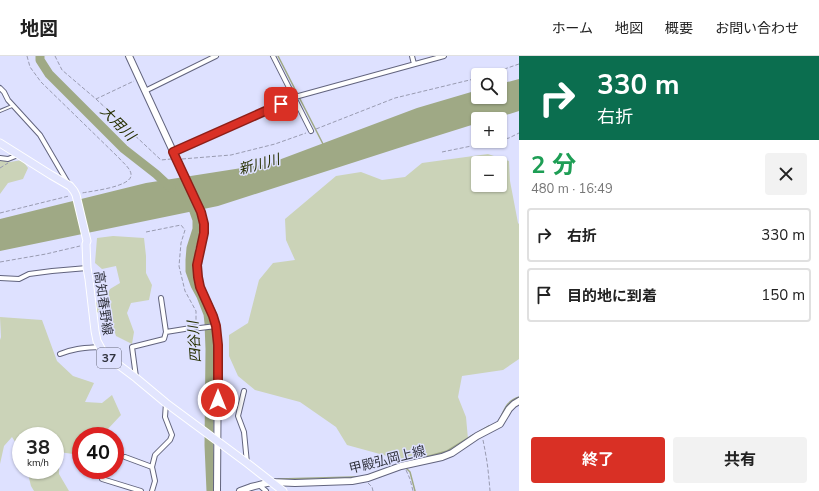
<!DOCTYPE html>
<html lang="ja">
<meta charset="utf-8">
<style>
body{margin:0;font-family:"Nunito Sans","Noto Sans JP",sans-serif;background:#f2f2f2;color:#222;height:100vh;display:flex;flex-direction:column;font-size:15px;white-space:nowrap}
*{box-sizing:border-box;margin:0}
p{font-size:13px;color:#767676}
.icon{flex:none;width:22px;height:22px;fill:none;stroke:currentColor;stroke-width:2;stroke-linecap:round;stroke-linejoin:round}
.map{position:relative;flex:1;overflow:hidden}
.panel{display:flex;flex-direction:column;background:#fff;width:300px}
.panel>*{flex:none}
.banner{background:#0b6e4f;color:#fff;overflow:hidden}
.buttons{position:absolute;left:471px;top:12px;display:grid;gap:8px}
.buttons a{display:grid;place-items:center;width:36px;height:36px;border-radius:4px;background:#fff;box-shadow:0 1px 3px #0004;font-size:20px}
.speed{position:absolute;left:12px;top:371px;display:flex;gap:8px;font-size:20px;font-weight:700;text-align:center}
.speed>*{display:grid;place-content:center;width:52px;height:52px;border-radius:50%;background:#fff;box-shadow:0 1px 3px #0004;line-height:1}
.speed small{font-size:10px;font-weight:400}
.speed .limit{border:6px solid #d22;background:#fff;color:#111}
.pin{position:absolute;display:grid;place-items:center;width:34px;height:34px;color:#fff;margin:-17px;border-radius:8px;box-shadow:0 2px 6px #0006}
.me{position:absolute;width:44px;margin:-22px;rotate:0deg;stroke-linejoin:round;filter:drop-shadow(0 0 3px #0008)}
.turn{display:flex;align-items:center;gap:14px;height:84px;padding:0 12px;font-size:18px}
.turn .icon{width:52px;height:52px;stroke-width:2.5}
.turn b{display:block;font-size:28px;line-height:34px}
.round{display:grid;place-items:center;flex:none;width:42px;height:42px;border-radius:4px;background:#f2f2f2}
.overview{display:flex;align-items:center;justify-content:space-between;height:68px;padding:0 12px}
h1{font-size:24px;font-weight:700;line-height:30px;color:#1e9e55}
.button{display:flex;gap:8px;margin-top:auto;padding:8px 12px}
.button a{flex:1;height:46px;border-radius:4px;background:#d93025;color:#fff;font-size:16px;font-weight:700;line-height:46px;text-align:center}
.button a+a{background:#f2f2f2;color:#222}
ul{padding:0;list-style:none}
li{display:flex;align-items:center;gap:12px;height:54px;margin:0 8px 6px;padding:0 4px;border:2px solid #e0e0e0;border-radius:4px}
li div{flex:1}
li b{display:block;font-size:15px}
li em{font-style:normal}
header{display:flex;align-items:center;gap:24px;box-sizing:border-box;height:56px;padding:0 20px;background:#fff;border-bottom:1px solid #e0e0e0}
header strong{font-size:19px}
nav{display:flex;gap:22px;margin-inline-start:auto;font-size:14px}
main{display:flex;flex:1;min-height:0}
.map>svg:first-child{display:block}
</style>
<header>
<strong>地図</strong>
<nav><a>ホーム</a><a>地図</a><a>概要</a><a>お問い合わせ</a></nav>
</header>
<main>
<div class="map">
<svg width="519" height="435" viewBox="0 0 519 435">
<rect width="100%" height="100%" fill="#dee1ff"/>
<path fill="#cbd3b8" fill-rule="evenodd" d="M488 98 509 105 510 125 518 167 519 168V303L503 314 462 320 458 341 466 361 468 383 450 397 409 406 347 389 336 371 300 346 255 334 238 320 229 300V279L248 267 259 224 273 207 295 204 286 184 285 163 336 120 361 116 382 124 405 121 422 107ZM478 107H500V129H478Z
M0 104 10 106 22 104 28 112 23 123 8 127 0 138Z
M113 180 144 182 146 200V217L152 229 149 244 131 247 127 257 134 276 132 288 116 280 111 264 97 256 95 247 106 242 110 233 120 227 116 210 102 213 95 207 97 182Z
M0 261 42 264 57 305 73 320 94 327 85 346 102 347 112 339 121 359 106 375 85 377 84 380H81V393L80 399 59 396V418L69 435H34L31 430 27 414H55V380H21V395L12 381 4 390 0 408V284L1 281Z"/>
<path fill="#9fa985" d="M519 23V55L493 63H478V67L411 88 218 150 0 195V163L146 127 268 108 417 52 478 34V41H500V28Z"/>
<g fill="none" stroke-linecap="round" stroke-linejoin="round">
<path stroke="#9fa985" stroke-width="1.5" d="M278 0 323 88
M500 363C505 352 507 345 519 341
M477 377 489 370
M411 405 447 395 473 379
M406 412 410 416 415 435
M278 423 354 421H360"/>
<path stroke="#9fa985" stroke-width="9" d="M40 0V4L49 18 124 93 156 118 171 132
M190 144 197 164V173L191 192 190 204V215L195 229 201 240 208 258 209 267 210 293 209 389 211 435"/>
<defs>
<path id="lane" d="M0 55 12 50"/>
<path id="street" d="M273 0 311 75
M412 0 414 8
M0 32 4 36 8 44 40 79 68 127
M145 35 216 0
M173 96 295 41 444 0
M0 102 8 103 18 99
M0 222 19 223 29 218 52 215 87 212
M161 242 166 276
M60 298C74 292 85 292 100 291
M136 321 132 291 164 283 166 276 197 271 200 272 216 270
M244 335 238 360 244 376 247 407
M125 401 152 411
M102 423 141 435
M259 429 266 435
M152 435 155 425 152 411 155 399 170 384 172 379 165 361 166 347"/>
<path id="secondary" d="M129 0 201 156C203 163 205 170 204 177 202 192 196 203 198 219 199 234 208 246 213 259 217 269 217 279 218 289L217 435
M240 435 251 431 271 426 295 427 352 425 368 422 401 410 442 401 452 397 477 380 500 368 509 353 514 348 519 345"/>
<path id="primary" d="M0 87 51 119 70 130 74 135 76 139 87 185 86 188 87 212 89 223 95 275 97 285 103 296 108 301 136 322 166 347 247 407 283 435"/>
</defs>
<use href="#lane" stroke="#62647e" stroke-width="4"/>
<use href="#street" stroke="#62647e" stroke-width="6"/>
<use href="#secondary" stroke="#62647e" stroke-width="8"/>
<use href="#primary" stroke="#fff" stroke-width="9"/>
<path stroke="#999bb1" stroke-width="1" stroke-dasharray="4 2" stroke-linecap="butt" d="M27 0 30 11 41 26 119 102C123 107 132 113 131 120 129 131 92 135 82 137
M55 0 62 14 96 43 134 25
M487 19 519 8
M96 43 161 104 171 103
M316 73 395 42 478 22
M500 84 509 82 519 77
M442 96 496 85
M182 103 231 99 275 88 306 77
M0 112 8 107
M0 157 69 140
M146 176 181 169 185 174 181 187 179 210 185 235 196 255V267
M0 206 46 198 80 190
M483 384C484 389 485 394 486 400 488 411 489 423 490 435
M406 414 410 423 413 435
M368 427 372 431 373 435"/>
<use href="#lane" stroke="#fff" stroke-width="2"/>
<use href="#street" stroke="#fff" stroke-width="4"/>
<use href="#secondary" stroke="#fff" stroke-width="6"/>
<use href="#primary" stroke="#e2e5fe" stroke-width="7"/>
</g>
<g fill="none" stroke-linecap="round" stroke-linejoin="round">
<defs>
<path id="route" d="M218 344V289L216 270 213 260 200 231 198 221 197 209 204 177V168L201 156 173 96 281 48"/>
</defs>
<use href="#route" stroke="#8d1f18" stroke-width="10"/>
<use href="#route" stroke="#d93025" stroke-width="7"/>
</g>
<g text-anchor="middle" stroke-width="3" stroke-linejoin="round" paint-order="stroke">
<rect fill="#dee1ff" stroke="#656778" stroke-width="1" x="97" y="292" width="24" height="20" rx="3"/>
<g font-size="12" font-weight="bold" fill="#31333e">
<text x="109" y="306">37</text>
</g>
<g font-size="13" fill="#31333e" stroke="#dee1ff">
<text transform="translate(104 247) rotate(82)" y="5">高知春野線</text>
<text transform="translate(387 403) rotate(-14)" y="5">甲殿弘岡上線</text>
</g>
<g font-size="14" font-style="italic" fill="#293205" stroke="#dee1ff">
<text transform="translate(118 67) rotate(45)" y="5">大用川</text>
<text transform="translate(259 108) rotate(-15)" y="5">新川川</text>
<text transform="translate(194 286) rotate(-94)" y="5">四谷川</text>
</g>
</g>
</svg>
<div class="buttons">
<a><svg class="icon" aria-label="search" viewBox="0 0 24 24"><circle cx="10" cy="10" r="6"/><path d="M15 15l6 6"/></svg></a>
<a>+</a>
<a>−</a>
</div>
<div class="speed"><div>38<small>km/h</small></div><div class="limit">40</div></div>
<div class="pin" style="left:281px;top:48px;background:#d93025"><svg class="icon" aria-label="arrive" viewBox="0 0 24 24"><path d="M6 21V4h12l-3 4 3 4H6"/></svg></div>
<svg class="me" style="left:218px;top:344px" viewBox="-20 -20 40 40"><circle r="17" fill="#d93025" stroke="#fff" stroke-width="3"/><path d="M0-11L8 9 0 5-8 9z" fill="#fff"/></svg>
</div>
<section class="panel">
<div class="banner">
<div class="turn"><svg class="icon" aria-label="right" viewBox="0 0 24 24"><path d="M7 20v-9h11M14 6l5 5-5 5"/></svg><div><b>330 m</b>右折</div></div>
</div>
<div class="overview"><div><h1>2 分</h1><p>480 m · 16:49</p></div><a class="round"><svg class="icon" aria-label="close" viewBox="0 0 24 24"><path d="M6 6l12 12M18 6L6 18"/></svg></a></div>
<ul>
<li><svg class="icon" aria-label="right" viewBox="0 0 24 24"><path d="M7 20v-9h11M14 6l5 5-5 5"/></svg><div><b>右折</b></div><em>330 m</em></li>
<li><svg class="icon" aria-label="arrive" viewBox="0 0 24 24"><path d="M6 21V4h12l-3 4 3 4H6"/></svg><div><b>目的地に到着</b></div><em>150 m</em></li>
</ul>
<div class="button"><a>終了</a><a>共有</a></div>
</section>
</main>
